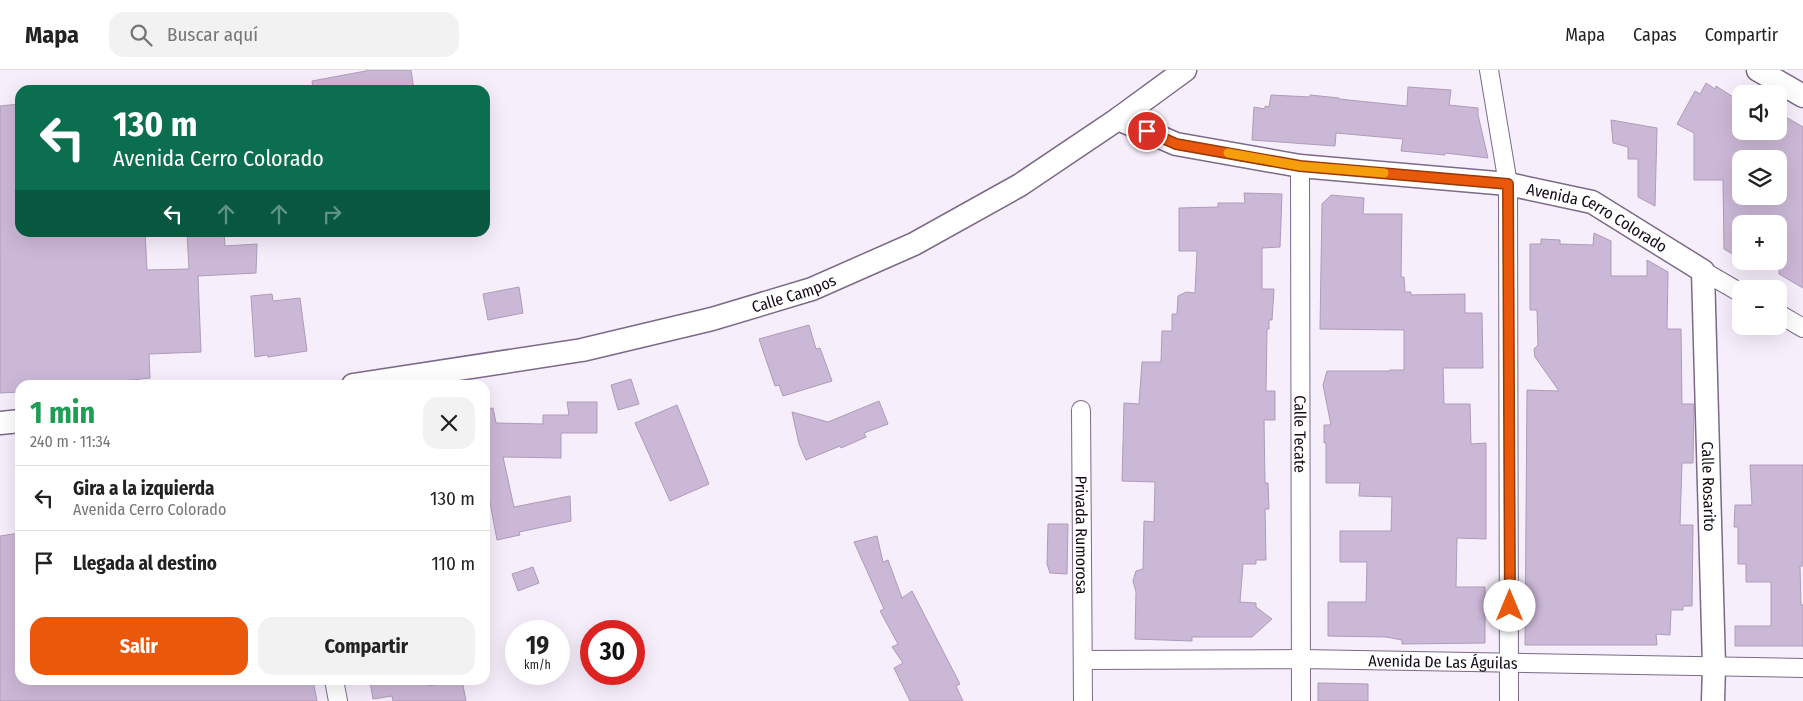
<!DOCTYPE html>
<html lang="es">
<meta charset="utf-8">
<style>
body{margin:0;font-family:"Fira Sans Condensed",sans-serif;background:#f2f2f2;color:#222;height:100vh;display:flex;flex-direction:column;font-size:19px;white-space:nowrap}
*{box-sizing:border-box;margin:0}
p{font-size:16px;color:#767676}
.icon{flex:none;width:28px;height:28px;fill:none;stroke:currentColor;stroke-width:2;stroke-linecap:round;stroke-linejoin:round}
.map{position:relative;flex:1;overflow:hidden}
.sheet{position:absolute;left:15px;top:310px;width:475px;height:305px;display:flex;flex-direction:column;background:#fff;border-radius:15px;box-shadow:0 5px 20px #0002}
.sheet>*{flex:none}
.hud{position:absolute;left:15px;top:15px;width:475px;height:152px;border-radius:15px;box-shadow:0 5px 20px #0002;background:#0b6e4f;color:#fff;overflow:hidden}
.fabs{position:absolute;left:1732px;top:15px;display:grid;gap:10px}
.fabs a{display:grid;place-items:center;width:55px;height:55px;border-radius:10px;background:#fff;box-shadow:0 5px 20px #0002;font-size:25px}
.speed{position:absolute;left:505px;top:550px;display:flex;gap:10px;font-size:25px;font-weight:700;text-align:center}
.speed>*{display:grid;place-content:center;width:65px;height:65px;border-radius:50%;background:#fff;box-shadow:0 5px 20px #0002;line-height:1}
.speed small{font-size:12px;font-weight:400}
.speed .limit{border:8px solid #d22;background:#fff;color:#111}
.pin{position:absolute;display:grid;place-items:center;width:42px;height:42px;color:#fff;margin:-21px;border:2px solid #fff;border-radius:50%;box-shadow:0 1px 5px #0007}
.me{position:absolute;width:55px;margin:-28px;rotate:0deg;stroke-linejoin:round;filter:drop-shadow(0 0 4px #0008)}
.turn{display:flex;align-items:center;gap:18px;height:105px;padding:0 15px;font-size:22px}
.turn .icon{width:65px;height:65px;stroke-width:2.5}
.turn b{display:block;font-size:35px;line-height:42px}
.lanes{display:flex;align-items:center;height:48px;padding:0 15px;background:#0003;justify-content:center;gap:25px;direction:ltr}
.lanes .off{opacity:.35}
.round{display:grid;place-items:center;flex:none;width:52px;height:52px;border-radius:15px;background:#f2f2f2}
.overview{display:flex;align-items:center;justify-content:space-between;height:85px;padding:0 15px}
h1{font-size:30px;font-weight:700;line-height:38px;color:#1e9e55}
.button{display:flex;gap:10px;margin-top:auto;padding:10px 15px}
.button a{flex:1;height:58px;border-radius:15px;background:#ea580c;color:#fff;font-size:20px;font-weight:700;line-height:58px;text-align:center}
.button a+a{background:#f2f2f2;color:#222}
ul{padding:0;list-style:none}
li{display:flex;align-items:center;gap:15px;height:65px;padding:0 15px;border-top:1px solid #e0e0e0}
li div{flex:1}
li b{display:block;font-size:19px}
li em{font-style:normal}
header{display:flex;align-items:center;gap:30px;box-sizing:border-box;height:70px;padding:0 25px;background:#fff;border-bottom:1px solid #e0e0e0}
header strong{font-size:24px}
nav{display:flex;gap:28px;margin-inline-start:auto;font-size:18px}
.search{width:350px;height:45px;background:#f2f2f2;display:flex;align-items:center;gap:12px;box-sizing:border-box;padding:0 18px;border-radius:15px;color:#767676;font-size:19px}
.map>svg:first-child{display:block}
</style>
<header>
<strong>Mapa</strong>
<div class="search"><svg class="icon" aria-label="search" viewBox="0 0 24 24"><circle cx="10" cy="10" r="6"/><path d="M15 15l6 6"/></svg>Buscar aquí</div>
<nav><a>Mapa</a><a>Capas</a><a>Compartir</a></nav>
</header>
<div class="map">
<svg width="1803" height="631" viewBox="0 0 1803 631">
<rect width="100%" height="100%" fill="#f6eefb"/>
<path fill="#cbb8d7" stroke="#ae9bb9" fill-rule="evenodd" d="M371 0H411L414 20H313L312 11Z
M1706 13 1715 19 1716 16 1741 32V61H1779V43L1803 57V218L1779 204V154H1741V189L1724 179 1723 110H1694V63L1677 54 1695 21 1700 24ZM1741 89H1779V126H1741Z
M1408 17 1451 20 1449 35 1478 38V45L1488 88 1445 83V85L1401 81 1403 69 1336 63 1335 76 1252 70 1254 37 1265 39V36L1269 37 1271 25 1310 27V25L1339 28V29L1407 36Z
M20 34V162H145L147 200 189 199 187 162H224L225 176 257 174 256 203 198 206 201 282 149 284 150 308 88 315H20V322L0 323V36Z
M1611 50 1657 58 1655 136 1638 127V89H1628V77L1613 73Z
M1244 123 1282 124 1280 177 1262 178V219H1274L1272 250H1269V259H1267L1266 321H1275V350H1264L1265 413H1268L1269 439H1265L1266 490H1256V494H1243L1240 532 1256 533V537L1272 549 1252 567H1192V571L1135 569 1136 522 1133 511 1136 501 1143 499 1144 451 1154 452 1155 412 1122 411 1124 333 1139 334 1142 292H1161L1162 261H1172V244H1177L1178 226 1186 222 1195 223 1197 181H1179V138L1218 137V133H1245Z
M1331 125 1364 128 1363 144H1402L1401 207H1404L1405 222H1411V225L1465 224V243H1482L1483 298H1443L1444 334H1470L1471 374 1486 373V469L1457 468 1456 517H1485V573L1402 574V570L1386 567 1328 566V532H1366L1367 492H1340V461H1391L1392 427 1359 426 1360 413H1326V373H1324V355H1331L1323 315 1327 301H1390V300H1404V260L1320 259 1322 134Z
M1594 163 1611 171V206H1647V190L1668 202 1667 259H1681L1682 334H1694L1693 393H1682L1680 455H1693L1692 536H1683V540H1671L1670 565 1656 564 1657 575H1525L1527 320 1559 321 1535 287 1534 279 1538 275 1537 240H1530V174H1541V169L1560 170V174L1593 175Z
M519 217 523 243 488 250 483 224Z
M272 224 273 231 300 228 307 281 268 287 267 285 255 287 251 226Z
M809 255 816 279 820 278 832 311 783 326 779 315 775 316 759 269Z
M631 309 639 334 618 340 611 315Z
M879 331 888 354 864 363 866 367 841 378 840 376 806 390 799 374 792 342 828 352Z
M567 332H597V363H561V388L503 387 514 437 570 426 571 451 519 462 520 465 497 470 485 406V339L493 338 496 353 543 354V345H569Z
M677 335 709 414 670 431 635 353Z
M1750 395H1803V496H1800L1801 535H1803V576H1735V556H1771V512H1746V494H1738V457H1734L1735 435H1752Z
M1048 454H1068L1067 504 1050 503 1047 494Z
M20 463V610H313L317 631H0V466Z
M877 466 883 492 888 490 902 528 912 521 960 614 956 616 963 631H910L894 598 903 593 892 577 898 574 880 541 884 539 854 472Z
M533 497 539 513 518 521 512 504Z
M381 610H427L428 616 462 610 466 631H393L392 626 373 629 370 612Z
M1318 613 1368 614V631H1318Z"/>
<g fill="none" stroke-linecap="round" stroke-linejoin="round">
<defs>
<g id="minor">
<path d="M1489 0 1508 114 1509 631"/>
<path id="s1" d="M1300 96 1301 631"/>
<path d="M1703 201 1741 223"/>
<path d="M1779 244 1803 258"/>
<path id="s2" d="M1081 340 1083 631"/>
<path id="s3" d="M1083 590 1302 589 1803 598"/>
<path d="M334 610 338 631"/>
</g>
<g id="tertiary">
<path d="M1758 0 1803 26"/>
<path id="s4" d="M1118 49 1176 74 1300 96 1508 114 1592 132 1703 201 1714 596 1713 631"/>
<path id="s5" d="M353 315 582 280 712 249 812 219 914 174 1020 115 1118 49 1185 0"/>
<path d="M0 353 20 351"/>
</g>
</defs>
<use href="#minor" stroke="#7c6a87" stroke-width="20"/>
<use href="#tertiary" stroke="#7c6a87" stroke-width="25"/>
<use href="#minor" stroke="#fff" stroke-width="18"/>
<use href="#tertiary" stroke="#fff" stroke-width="22"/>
</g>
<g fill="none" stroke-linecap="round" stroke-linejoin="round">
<defs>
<path id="route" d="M1147 61 1176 74 1300 96 1508 114 1510 536"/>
</defs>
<use href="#route" stroke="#983908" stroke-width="12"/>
<use href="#route" stroke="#ea580c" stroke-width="9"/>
<path stroke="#f59e0b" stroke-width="9" d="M1228 83 1300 96 1384 103"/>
</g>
<g text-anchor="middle" stroke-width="4" stroke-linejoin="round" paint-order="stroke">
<g font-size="16" fill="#110a14" stroke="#fff">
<text dy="6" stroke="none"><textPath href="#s4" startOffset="494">Avenida Cerro Colorado</textPath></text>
<text dy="6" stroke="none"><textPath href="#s5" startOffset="451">Calle Campos</textPath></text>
<text dy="6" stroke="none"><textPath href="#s1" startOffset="268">Calle Tecate</textPath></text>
<text dy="6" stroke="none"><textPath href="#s4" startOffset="830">Calle Rosarito</textPath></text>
<text dy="6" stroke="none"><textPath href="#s2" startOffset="125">Privada Rumorosa</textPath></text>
<text dy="6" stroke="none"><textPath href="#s3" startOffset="360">Avenida De Las Águilas</textPath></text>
</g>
</g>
</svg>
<div class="fabs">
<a><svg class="icon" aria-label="sound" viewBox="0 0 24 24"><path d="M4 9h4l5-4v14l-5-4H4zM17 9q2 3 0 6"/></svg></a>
<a><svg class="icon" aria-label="layers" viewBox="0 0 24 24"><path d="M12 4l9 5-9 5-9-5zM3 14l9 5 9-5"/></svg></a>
<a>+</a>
<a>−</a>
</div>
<div class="speed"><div>19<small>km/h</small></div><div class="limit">30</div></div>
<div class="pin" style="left:1147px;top:61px;background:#d93025"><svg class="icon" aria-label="arrive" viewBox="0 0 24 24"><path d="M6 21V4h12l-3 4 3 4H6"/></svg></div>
<svg class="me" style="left:1510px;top:536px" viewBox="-20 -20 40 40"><circle r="19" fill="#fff"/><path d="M0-13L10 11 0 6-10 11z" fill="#ea580c"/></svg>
<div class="hud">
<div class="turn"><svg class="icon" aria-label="left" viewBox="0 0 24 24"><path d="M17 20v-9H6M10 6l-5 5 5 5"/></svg><div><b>130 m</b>Avenida Cerro Colorado</div></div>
<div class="lanes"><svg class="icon" aria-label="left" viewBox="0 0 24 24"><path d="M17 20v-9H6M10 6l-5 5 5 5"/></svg><svg class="icon off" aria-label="ahead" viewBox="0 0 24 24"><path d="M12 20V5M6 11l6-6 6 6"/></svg><svg class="icon off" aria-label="ahead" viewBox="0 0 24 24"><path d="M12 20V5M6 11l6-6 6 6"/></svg><svg class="icon off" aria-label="right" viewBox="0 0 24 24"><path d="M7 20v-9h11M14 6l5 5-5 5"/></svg></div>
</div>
<section class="sheet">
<div class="overview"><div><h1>1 min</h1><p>240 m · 11:34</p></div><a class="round"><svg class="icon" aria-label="close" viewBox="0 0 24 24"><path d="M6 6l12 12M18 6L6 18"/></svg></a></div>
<ul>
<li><svg class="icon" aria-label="left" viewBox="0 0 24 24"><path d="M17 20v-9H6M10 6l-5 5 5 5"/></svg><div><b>Gira a la izquierda</b><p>Avenida Cerro Colorado</p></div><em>130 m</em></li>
<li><svg class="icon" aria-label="arrive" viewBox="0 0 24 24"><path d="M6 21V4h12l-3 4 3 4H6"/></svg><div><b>Llegada al destino</b></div><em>110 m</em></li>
</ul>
<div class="button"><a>Salir</a><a>Compartir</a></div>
</section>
</div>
